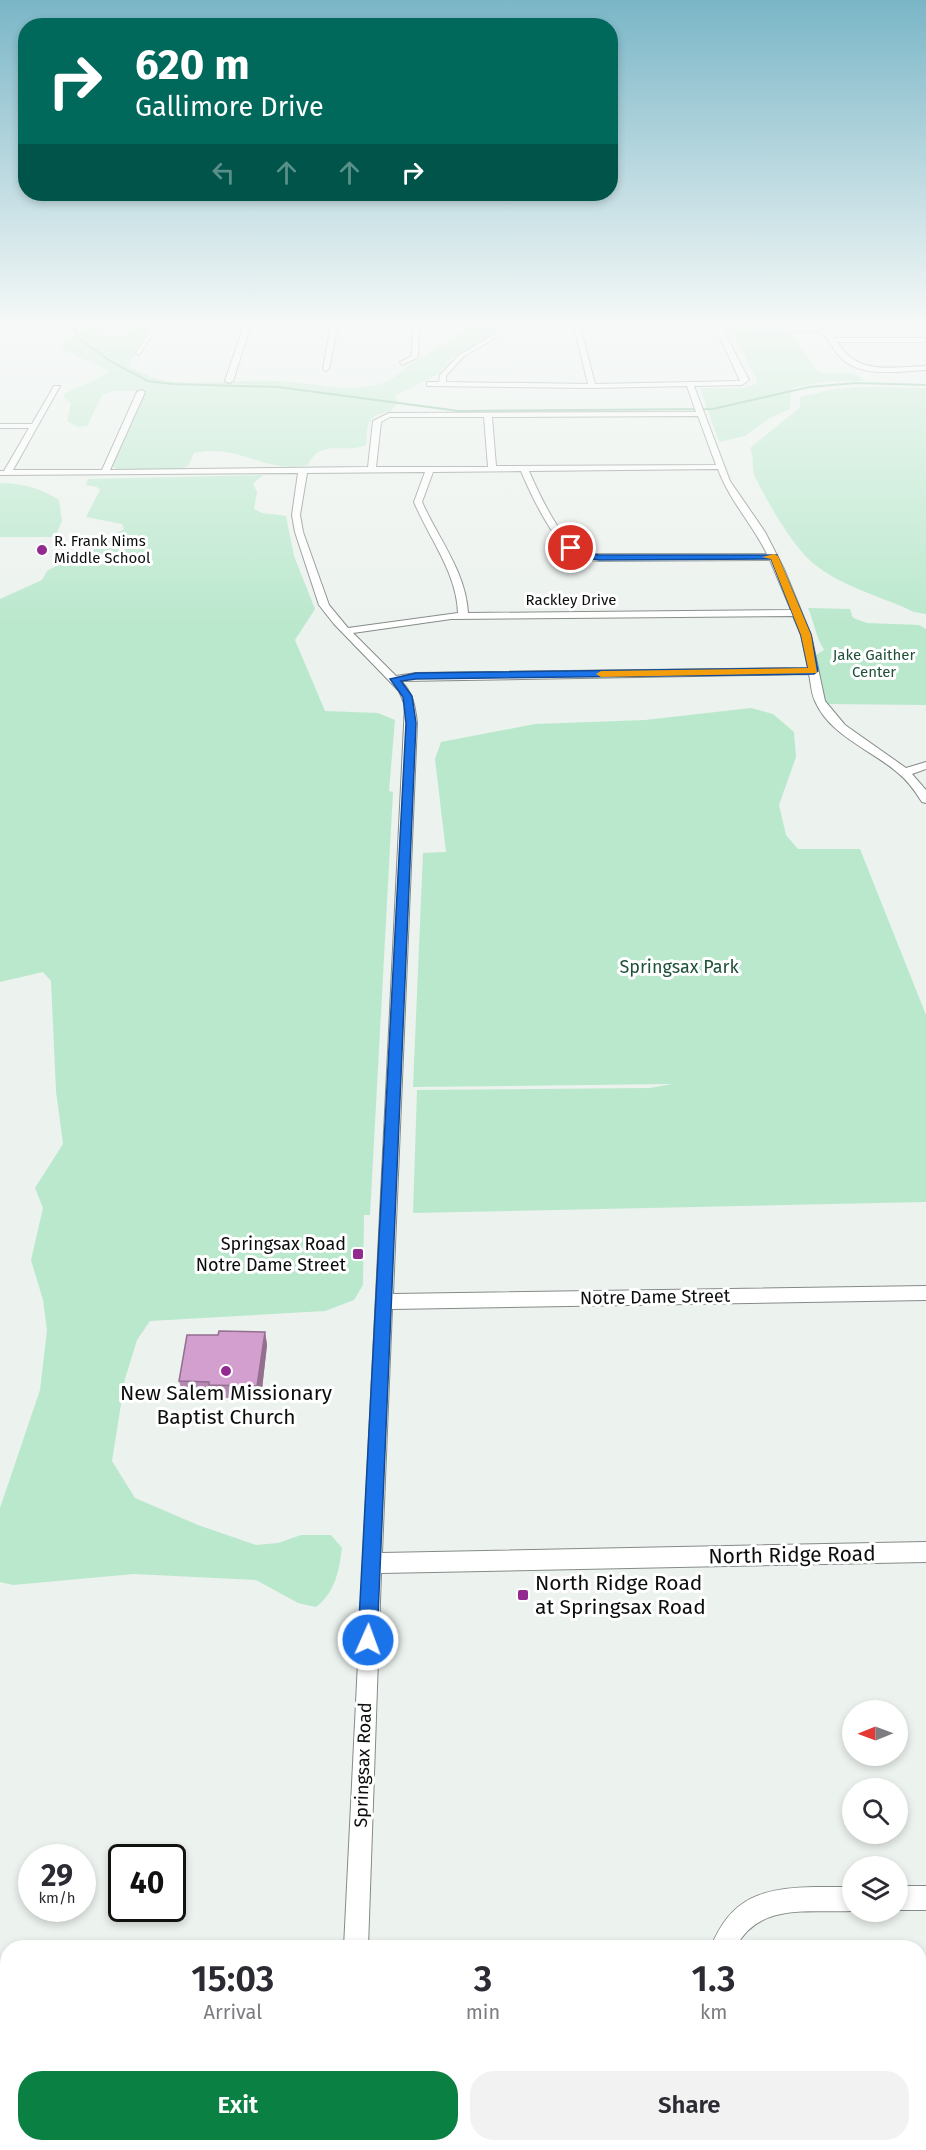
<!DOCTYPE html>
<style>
body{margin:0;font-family:"Fira Sans",sans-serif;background:#f2f2f3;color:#2b2b33;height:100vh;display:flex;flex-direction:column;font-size:22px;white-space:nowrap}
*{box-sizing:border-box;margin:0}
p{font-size:20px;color:#7c7c81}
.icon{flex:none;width:33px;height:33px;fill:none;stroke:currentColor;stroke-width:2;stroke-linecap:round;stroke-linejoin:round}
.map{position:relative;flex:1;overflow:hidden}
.sheet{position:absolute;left:0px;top:1940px;width:927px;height:212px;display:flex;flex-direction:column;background:#fff;border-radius:24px 24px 0 0;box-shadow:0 3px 9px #0003}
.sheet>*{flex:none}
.guide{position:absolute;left:18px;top:18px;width:600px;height:183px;border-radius:24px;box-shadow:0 3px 9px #0003;background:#00695c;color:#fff;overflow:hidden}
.needle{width:39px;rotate:269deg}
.fabs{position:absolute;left:842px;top:1700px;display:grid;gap:12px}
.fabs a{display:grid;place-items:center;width:66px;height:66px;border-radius:50%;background:#fff;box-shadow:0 3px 9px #0003;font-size:30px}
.speed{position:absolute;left:18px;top:1844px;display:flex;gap:12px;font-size:30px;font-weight:700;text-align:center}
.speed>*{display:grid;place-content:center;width:78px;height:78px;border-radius:50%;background:#fff;box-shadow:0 3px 9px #0003;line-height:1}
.speed small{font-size:15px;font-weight:400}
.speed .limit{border:3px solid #111;border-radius:9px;background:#fff;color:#111}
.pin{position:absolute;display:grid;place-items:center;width:51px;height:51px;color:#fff;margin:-26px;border:3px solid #fff;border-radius:50%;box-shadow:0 2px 6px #0007}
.me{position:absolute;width:66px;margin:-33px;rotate:2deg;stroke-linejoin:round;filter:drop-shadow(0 0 4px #0008)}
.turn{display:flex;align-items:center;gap:21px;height:126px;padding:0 18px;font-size:27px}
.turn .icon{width:78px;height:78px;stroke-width:2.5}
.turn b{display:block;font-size:42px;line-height:51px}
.lanes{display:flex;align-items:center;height:57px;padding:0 18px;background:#0003;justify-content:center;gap:30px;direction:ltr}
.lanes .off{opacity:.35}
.eta{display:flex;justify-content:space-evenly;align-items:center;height:102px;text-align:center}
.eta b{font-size:36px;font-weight:600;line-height:42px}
.primary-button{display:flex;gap:12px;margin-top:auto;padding:12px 18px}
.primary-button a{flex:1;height:69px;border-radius:24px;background:#0b8043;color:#fff;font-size:24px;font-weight:600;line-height:69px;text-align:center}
.primary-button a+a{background:#f2f2f3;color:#2b2b33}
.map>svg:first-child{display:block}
</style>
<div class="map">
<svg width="926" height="2150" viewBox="0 0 926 2150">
<rect width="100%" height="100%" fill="#ecf2ee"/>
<path fill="#bae8cd" d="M87 326 103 327V336C120 338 124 338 137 326L152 327 130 362 132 368C142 373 154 379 166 381 203 386 239 379 276 381 311 382 346 394 380 384 393 381 404 368 415 361 433 350 454 343 468 326L499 327 496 334 452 358 439 374 394 396 398 402 390 412C366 415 368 423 366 445 344 455 321 437 308 465 264 474 239 443 194 453L188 466 180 469H118L111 466 144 391H114L103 394 87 426 78 427 67 421 71 403 65 399 64 394C79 385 96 382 110 371L61 349C69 335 79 338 87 326Z
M730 329H782L791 332 818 372C834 377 851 367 864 381H831L791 388 790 409 770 418 745 436 719 442 700 388H744L757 383V379Z
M857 387 926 388V614L914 612C883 597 846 588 818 567 793 549 769 504 755 477 751 465 755 462 750 448L800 407V397L834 389Z
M263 475 253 484 257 492 254 509 262 513 286 516 294 556 315 609 295 640 325 711 378 713 395 720 389 791 393 792 370 1215H364L363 1285 354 1300 325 1311 150 1321 137 1340 125 1379 112 1461 135 1498 198 1525 256 1545 278 1543 301 1535H331L342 1548C339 1571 335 1593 316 1607L298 1603 256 1580 134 1574 13 1585 0 1582V1508L40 1390 47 1330 43 1300 31 1260 43 1208 35 1188 63 1144 56 1091 51 981 43 972 0 982V599L42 580 47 571 124 529 122 524 86 517 100 490 97 487 86 485 88 479Z
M0 483C23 483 39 488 59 500L62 521 55 537H0Z
M808 608 850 609 853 618 867 623 919 625 926 629V705L827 704 821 691 816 655 824 650C816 637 814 622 808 608Z
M751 708 773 714 794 732 796 757 779 805 786 835 798 849H860L926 1015V1202L413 1213 417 1090 650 1088 672 1084 413 1087 423 853 446 852 435 759 441 742 535 724 645 720Z"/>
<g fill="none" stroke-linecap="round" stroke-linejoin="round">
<path stroke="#76b995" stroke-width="2" d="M80 322 74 329 81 340 110 361 148 381 172 384 278 387 459 411 713 409 809 387 856 383 926 385"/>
<defs>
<path id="minor" d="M0 322H521L508 324 500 335 463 357 446 376V382L588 384 573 322H579L595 384 740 381 713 322H719L721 326 815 327 829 332 834 338H926V342H837C858 376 891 367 926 366V370C902 371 864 378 843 360 832 351 831 335 815 331L723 330 749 380 742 385 694 386 730 481 765 532 784 569 811 635 825 701 845 725 906 768 926 762V769L912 774 926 790V803L922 802C915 791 908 781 898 773 872 750 830 736 815 701 811 693 811 683 809 674L401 681C413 693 415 706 417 723L393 1294 926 1286V1300L392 1309 382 1553 926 1542V1562L381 1573 368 1947H344L405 705 399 691 334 624 319 605 295 532 292 515 298 473 0 475V471H4L29 428H0V424H32L54 386H60L13 470H102L137 392 141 390 145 392 110 470 368 467 373 421 389 413 696 412 687 386 592 388 427 386V382H439L440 375 459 355 496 333 502 324H419L418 357 402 365 400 362 412 356 413 324 338 325 329 369 326 371 323 369 331 325H251L233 381 229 383 225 381 244 325H159L139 355 136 353 153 325 0 326ZM698 416 716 465 496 466 492 417ZM390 417H484L488 467H376L381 422ZM718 469C729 500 753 525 767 554H585C562 544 539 494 529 471ZM521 471C531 495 551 537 571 553 579 559 589 560 599 561L770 560 791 610 468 613C466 572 438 538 422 502L433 472ZM425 472 414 502C429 538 457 573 458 613L348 628 329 605 303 532 300 515 307 473ZM793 616 801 635 808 668 416 673 396 676 353 633 451 619Z
M897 1886H926V1910H897Z
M814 1887H852V1911C810 1913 759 1902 736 1947H711C731 1897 763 1888 814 1887Z
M716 2144H743L744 2150H716Z"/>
<path id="major" d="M0 1964 8 1967V1998L0 1995Z
M296 2144H339L341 2150H298Z"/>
</defs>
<use href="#minor" stroke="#858b87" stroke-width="2"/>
<use href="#major" stroke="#468f6b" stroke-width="2"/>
<use href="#minor" fill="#fff" fill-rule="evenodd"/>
<use href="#major" fill="#a3e5c4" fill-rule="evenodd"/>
</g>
<path fill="#b589b1" d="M265 1332 267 1345 261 1398H212L211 1394H183L179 1381Z"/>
<path fill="#936f90" d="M265 1332 267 1345 261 1398 257 1386Z"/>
<path fill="#d29fce" stroke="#936f90" stroke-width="1.5" d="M219 1331 265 1332 257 1386 209 1385V1382L179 1381 187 1335H218Z"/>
<linearGradient id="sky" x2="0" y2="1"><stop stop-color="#7ab6c7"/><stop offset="0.52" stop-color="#f6f9f7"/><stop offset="1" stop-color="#f6f9f7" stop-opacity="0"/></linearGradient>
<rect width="926" height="624" fill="url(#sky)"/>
<path fill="#1a73e8" stroke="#114b97" stroke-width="1.5" d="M571 545 586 553 599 555H777L811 635 818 671 814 674 416 679 401 681 412 696 416 723 377 1640 374 1647 368 1650 361 1647 358 1640 406 723 403 697 390 679 416 673 808 668 801 635 771 559 599 560 581 557 568 550V546Z"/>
<path fill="#f59e0b" d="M774 554 778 556 811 635 817 673 601 677 596 674 601 671 808 668 801 635 771 559 762 557Z"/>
<g fill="#922a8f" stroke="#fff" stroke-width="2">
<circle cx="42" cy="550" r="6"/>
<rect x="352" y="1248" width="12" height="12" rx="3"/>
<circle cx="226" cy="1371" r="6"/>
<rect x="517" y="1589" width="12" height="12" rx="3"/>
</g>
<g text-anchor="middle" stroke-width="6" stroke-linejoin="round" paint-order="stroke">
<g font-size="15" fill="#0c0e0d" stroke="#fff" text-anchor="start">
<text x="54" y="546">R. Frank Nims<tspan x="54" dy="17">Middle School</tspan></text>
</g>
<g font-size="15" fill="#0c0e0d" stroke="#fff">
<text x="571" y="605">Rackley Drive</text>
</g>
<g font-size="15" fill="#1f5239" stroke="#fff">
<text x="874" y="660">Jake Gaither<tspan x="874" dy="17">Center</tspan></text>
</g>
<g font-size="18" fill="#1f5239" stroke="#fff">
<text x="679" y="973">Springsax Park</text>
</g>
<g font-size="18" fill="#0c0e0d" stroke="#fff" text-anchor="end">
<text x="346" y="1250">Springsax Road<tspan x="346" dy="21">Notre Dame Street</tspan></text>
</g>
<g font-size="18" fill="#0c0e0d" stroke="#fff">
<text transform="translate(655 1297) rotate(-1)" y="6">Notre Dame Street</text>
<text transform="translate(363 1765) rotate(-88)" y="6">Springsax Road</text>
</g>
<g font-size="21" fill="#0c0e0d" stroke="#fff">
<text x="226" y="1400">New Salem Missionary<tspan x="226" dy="24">Baptist Church</tspan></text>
<text x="535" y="1590" text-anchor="start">North Ridge Road<tspan x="535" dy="24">at Springsax Road</tspan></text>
</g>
<g font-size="21" fill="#0c0e0d" stroke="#fff">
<text transform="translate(792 1555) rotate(-1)" y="7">North Ridge Road</text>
</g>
</g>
</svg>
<div class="fabs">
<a><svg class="needle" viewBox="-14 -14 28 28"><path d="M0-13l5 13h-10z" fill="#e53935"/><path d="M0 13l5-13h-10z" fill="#7c7c81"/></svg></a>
<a><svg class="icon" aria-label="search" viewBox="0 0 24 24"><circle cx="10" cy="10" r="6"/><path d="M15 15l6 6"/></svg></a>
<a><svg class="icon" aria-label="layers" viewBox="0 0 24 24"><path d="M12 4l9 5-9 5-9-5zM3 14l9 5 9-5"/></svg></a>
</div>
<div class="speed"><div>29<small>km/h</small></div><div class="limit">40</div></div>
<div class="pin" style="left:571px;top:548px;background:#d93025"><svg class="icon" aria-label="arrive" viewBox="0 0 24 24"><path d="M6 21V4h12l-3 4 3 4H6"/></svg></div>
<svg class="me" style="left:368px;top:1640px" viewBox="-20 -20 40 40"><circle r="17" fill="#1a73e8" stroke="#fff" stroke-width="3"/><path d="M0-11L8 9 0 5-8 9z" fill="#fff"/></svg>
<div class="guide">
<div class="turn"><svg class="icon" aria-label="right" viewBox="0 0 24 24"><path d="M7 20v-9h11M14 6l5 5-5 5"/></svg><div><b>620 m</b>Gallimore Drive</div></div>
<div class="lanes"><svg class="icon off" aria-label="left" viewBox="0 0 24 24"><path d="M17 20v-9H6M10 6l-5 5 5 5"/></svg><svg class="icon off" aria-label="ahead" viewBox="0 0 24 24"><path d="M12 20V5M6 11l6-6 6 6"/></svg><svg class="icon off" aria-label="ahead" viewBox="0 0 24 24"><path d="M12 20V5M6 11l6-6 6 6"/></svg><svg class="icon" aria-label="right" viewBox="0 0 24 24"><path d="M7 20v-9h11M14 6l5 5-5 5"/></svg></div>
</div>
<section class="sheet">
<div class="eta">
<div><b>15:03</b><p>Arrival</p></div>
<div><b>3</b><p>min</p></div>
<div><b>1.3</b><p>km</p></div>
</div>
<div class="primary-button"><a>Exit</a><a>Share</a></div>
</section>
</div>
